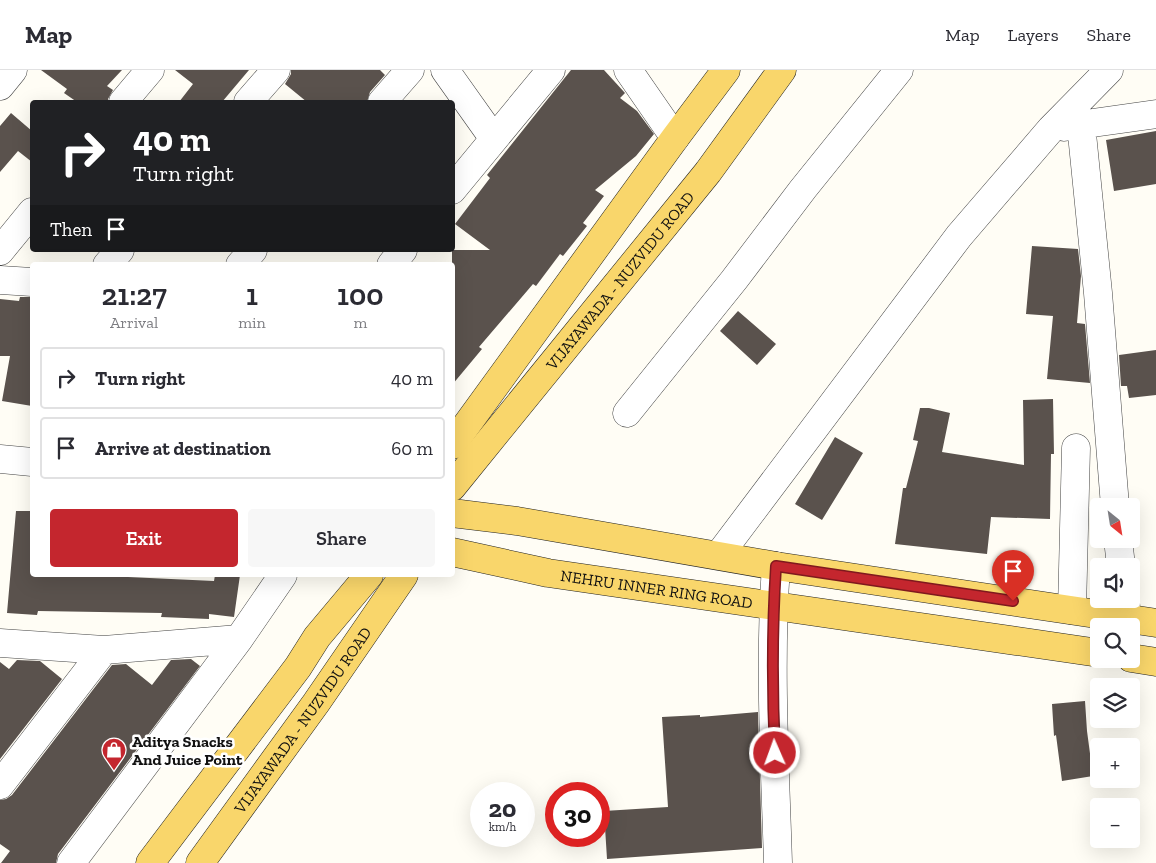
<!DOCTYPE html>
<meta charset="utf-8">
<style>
body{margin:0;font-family:"Zilla Slab",serif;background:#f7f7f7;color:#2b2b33;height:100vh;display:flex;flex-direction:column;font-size:19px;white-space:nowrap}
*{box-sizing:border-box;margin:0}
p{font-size:16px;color:#7c7c81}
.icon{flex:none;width:28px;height:28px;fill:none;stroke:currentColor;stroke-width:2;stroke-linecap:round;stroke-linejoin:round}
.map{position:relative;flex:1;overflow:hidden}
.panel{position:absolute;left:30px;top:192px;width:425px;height:315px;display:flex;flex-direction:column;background:#fff;border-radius:5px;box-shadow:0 5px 20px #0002}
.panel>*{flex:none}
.top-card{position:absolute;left:30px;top:30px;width:425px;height:152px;border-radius:5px;box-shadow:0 5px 20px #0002;background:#202124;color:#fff;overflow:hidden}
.needle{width:32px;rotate:150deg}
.controls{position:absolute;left:1090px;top:428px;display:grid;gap:10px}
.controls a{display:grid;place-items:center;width:50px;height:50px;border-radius:5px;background:#fff;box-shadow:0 5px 20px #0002;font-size:25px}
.speed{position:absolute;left:470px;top:712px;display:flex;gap:10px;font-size:25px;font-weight:700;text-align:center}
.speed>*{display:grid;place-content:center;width:65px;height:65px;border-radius:50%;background:#fff;box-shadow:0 5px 20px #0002;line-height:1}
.speed small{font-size:12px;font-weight:400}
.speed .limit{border:8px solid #d22;background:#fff;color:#111}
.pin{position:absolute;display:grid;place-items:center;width:42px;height:42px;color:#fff;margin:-51px -21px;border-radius:50% 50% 50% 0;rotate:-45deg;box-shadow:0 0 5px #0007}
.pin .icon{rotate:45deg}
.me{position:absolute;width:55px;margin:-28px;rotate:358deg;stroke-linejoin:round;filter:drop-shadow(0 0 4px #0008)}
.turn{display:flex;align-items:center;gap:18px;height:105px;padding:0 20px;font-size:22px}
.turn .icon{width:65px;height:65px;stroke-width:2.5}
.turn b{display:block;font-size:35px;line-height:42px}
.then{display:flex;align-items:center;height:48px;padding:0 20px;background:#0003;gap:10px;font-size:19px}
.eta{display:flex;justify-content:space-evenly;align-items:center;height:85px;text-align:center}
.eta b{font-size:30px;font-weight:600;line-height:35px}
.cta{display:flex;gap:10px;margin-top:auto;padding:10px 20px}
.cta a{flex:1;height:58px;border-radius:5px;background:#c4262e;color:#fff;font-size:20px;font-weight:600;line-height:58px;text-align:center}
.cta a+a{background:#f7f7f7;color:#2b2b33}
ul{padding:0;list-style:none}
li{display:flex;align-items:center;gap:15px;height:62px;margin:0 10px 8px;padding:0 10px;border:2px solid #e1e1e2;border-radius:5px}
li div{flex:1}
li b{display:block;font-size:19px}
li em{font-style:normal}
header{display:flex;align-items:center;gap:30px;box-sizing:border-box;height:70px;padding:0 25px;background:#fff;border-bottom:1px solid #e1e1e2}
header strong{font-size:24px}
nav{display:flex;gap:28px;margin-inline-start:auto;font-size:18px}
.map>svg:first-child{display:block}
</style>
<header>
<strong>Map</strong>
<nav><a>Map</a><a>Layers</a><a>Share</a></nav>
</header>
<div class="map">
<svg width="1156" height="793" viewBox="0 0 1156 793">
<rect width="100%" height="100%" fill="#fffdf5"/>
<path fill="#5a524d" d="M41 0H122L107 16 113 20 108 29V32H77L64 23 67 19Z
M175 0H249L222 32H179L193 14Z
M291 0H380L385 5 370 22 367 32H307L285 14 291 4Z
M571 0H604L625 23 620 28 637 41 654 64 636 86 595 120 604 126 583 153 587 156 563 186 560 184 536 216 533 214 479 277 482 279 452 315V180H490L455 154 490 108 487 105Z
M11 43 32 61V92L18 81 0 102V56Z
M1156 61V114L1114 121 1106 70Z
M1032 176 1078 179 1081 206 1077 253 1085 254 1090 313 1047 309 1053 246 1026 244Z
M20 227H32V336L2 331 10 286H0V229L19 231Z
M738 241 776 274 757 295 720 261Z
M1156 280V325L1129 328 1127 316H1121L1119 285Z
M1053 329 1054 384H1051L1050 449 991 447 987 484 895 474 903 418H906L918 371 913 370 920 338H929L950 343 942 382 1024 395 1023 330Z
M835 367 863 383 822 450 795 434Z
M16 441H32V505H85L214 511 215 505H240L234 547 209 544V549L161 547 162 543 38 541 37 545 7 543Z
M191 589 200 596 58 784 56 793H1L10 781 0 774V730L6 729 12 725 112 595 126 594 152 615 171 590Z
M17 590 40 591 62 609 0 689V592L9 599Z
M1085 631 1087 661 1093 706 1062 711 1056 665 1054 666 1052 634Z
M758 642 762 778 607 789 604 741 668 737 662 647 700 645V647Z"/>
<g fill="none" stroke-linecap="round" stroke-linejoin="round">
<defs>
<path id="minor" d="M445 0 494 69
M628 0 675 68
M0 16 13 0
M123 32 150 0
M248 32 276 0
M382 32 410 0
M1081 54 1098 223 1115 436
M1064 57 1156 44
M452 120 551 0
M0 181 32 142
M107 195 120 180
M240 195 253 180
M391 195 403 180
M0 210 32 212
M627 343 734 210 803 119 899 0
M0 389 32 392
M1118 469 1121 496
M719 485 959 166 1051 59 1109 0
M776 496C769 595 775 694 778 793
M1125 529 1127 549
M1072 540 1076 378
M0 573 104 580 239 569
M0 715 104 580
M71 793 239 569 283 505"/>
<g id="major">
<path d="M452 375 675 68 726 0"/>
<path id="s1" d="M452 417 708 102 782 0"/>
<path d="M452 443 517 451 776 496 1156 553"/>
<path id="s2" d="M452 482 548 503 1099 583"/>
<path d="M1131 588 1156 592"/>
<path d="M150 793 298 597 317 567 369 505"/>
<path id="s3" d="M200 793 316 633 404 505"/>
</g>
</defs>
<use href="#minor" stroke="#444" stroke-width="29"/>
<use href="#major" stroke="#222" stroke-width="29"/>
<use href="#minor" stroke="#fff" stroke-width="28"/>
<use href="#major" stroke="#f9d66b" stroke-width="28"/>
</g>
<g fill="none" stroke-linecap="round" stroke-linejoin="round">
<defs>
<path id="route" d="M775 683C772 620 772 558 776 496L1013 531"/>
</defs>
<use href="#route" stroke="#7f191e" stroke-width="12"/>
<use href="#route" stroke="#c4262e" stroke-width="9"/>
</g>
<defs>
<symbol id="shop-pin" viewBox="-11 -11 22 30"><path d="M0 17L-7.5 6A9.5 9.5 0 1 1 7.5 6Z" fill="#c4262e" stroke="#fff"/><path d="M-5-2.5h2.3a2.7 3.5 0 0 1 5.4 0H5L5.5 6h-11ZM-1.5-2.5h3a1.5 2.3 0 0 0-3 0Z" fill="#fff"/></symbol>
</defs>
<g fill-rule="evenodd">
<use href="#shop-pin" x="100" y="666" width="28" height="38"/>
</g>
<g text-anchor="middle" stroke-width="5" stroke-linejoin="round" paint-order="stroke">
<g font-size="16" fill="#111" stroke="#fff">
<text dy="6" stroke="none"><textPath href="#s1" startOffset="266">VIJAYAWADA - NUZVIDU ROAD</textPath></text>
<text dy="6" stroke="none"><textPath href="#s2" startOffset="208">NEHRU INNER RING ROAD</textPath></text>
<text dy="6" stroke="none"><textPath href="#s3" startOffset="176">VIJAYAWADA - NUZVIDU ROAD</textPath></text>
</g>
<g font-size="16" font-weight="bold" fill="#111" stroke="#fff" text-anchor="start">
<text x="132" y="677">Aditya Snacks<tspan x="132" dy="18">And Juice Point</tspan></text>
</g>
</g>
</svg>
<div class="controls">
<a><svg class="needle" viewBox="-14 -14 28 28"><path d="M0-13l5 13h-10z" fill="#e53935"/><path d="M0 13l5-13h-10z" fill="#7c7c81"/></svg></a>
<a><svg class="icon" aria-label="sound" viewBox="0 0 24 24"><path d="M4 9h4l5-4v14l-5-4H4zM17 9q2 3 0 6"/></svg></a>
<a><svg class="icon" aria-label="search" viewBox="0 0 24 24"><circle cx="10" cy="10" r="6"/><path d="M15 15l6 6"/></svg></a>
<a><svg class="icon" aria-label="layers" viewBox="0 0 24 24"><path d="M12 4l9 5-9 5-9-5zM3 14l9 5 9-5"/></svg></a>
<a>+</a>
<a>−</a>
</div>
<div class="speed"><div>20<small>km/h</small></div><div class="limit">30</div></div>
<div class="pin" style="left:1013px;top:531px;background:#d93025"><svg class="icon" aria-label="arrive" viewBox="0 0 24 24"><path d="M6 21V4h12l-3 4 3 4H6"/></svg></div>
<svg class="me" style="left:775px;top:683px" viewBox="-20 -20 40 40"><circle r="17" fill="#c4262e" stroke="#fff" stroke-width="3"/><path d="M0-11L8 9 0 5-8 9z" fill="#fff"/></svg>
<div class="top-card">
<div class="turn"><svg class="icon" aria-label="right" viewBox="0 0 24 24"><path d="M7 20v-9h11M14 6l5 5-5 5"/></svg><div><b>40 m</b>Turn right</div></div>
<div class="then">Then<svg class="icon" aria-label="arrive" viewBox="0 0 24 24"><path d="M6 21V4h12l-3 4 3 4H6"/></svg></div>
</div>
<section class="panel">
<div class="eta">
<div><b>21:27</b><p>Arrival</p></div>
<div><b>1</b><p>min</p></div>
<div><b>100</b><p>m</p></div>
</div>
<ul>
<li><svg class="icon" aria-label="right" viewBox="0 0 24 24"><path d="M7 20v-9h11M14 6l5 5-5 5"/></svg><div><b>Turn right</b></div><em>40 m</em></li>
<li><svg class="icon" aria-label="arrive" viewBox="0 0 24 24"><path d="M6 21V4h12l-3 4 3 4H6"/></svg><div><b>Arrive at destination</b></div><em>60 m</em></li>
</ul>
<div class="cta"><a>Exit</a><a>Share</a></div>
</section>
</div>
